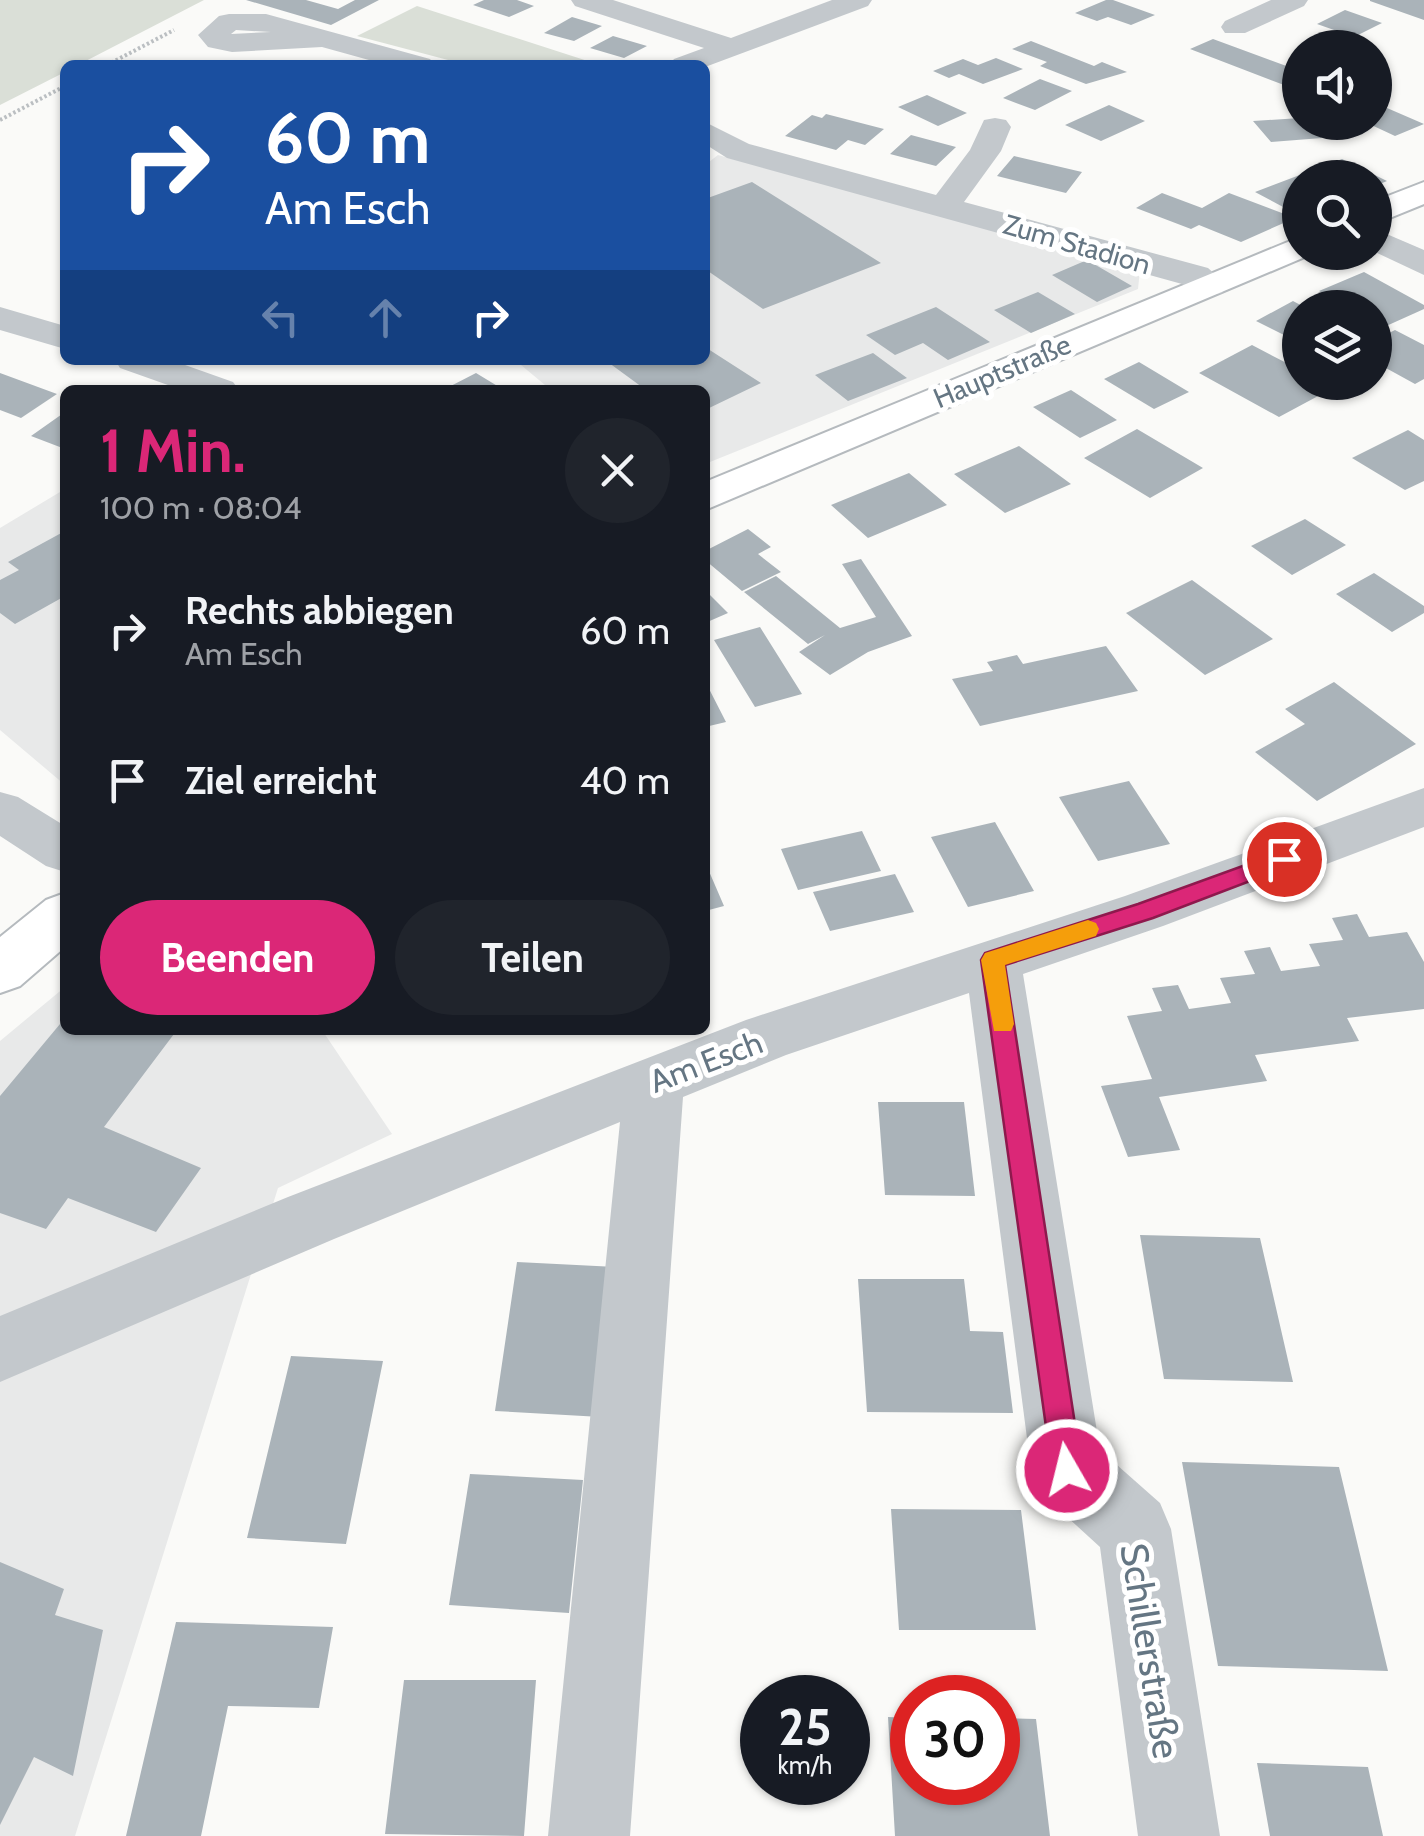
<!DOCTYPE html>
<html lang="de">
<meta charset="utf-8">
<style>
body{margin:0;font-family:Cabin,sans-serif;background:#20242c;color:#f1f3f6;height:100vh;display:flex;flex-direction:column;font-size:38px;white-space:nowrap}
*{box-sizing:border-box;margin:0}
p{font-size:32px;color:#9ea1a6}
.icon{flex:none;width:55px;height:55px;fill:none;stroke:currentColor;stroke-width:2;stroke-linecap:round;stroke-linejoin:round}
.map{position:relative;flex:1;overflow:hidden}
.details{position:absolute;left:60px;top:385px;width:650px;height:650px;display:flex;flex-direction:column;background:#171b24;border-radius:15px;box-shadow:0 2px 8px #0004}
.details>*{flex:none}
.banner{position:absolute;left:60px;top:60px;width:650px;height:305px;border-radius:15px;box-shadow:0 2px 8px #0004;background:#1a4fa0;color:#fff;overflow:hidden}
.fabs{position:absolute;left:1282px;top:30px;display:grid;gap:20px}
.fabs a{display:grid;place-items:center;width:110px;height:110px;border-radius:50%;background:#171b24;box-shadow:0 2px 8px #0004;font-size:50px}
.speed{position:absolute;left:740px;top:1675px;display:flex;gap:20px;font-size:50px;font-weight:700;text-align:center}
.speed>*{display:grid;place-content:center;width:130px;height:130px;border-radius:50%;background:#171b24;box-shadow:0 2px 8px #0004;line-height:1}
.speed small{font-size:25px;font-weight:400}
.speed .limit{border:15px solid #d22;background:#fff;color:#111}
.pin{position:absolute;display:grid;place-items:center;width:85px;height:85px;color:#fff;margin:-42px;border:5px solid #fff;border-radius:50%;box-shadow:0 2px 10px #0007}
.me{position:absolute;width:110px;margin:-55px;rotate:352deg;stroke-linejoin:round;filter:drop-shadow(0 0 8px #0008)}
.turn{display:flex;align-items:center;gap:35px;height:210px;padding:0 40px;font-size:45px}
.turn .icon{width:130px;height:130px;stroke-width:2.5}
.turn b{display:block;font-size:70px;line-height:85px}
.lanes{display:flex;align-items:center;height:95px;padding:0 40px;background:#0003;justify-content:center;gap:50px;direction:ltr}
.lanes .off{opacity:.35}
.round{display:grid;place-items:center;flex:none;width:105px;height:105px;border-radius:52px;background:#20242c}
.overview{display:flex;align-items:center;justify-content:space-between;height:170px;padding:0 40px}
h1{font-size:60px;font-weight:700;line-height:75px;color:#db2777}
.button{display:flex;gap:20px;margin-top:auto;padding:20px 40px}
.button a{flex:1;height:115px;border-radius:60px;background:#db2777;color:#fff;font-size:40px;font-weight:700;line-height:115px;text-align:center}
.button a+a{background:#20242c;color:#f1f3f6}
ul{padding:0;list-style:none}
li{display:flex;align-items:center;gap:30px;height:150px;padding:0 40px}
li div{flex:1}
li b{display:block;font-size:38px}
li em{font-style:normal}
.map>svg:first-child{display:block}
</style>
<div class="map">
<svg width="1424" height="1836" viewBox="0 0 1424 1836">
<rect width="100%" height="100%" fill="#fafaf8"/>
<path fill="#e8e9e9" d="M718 155 1140 270 1138 289 705 464V390H551L515 360H705V165Z
M65 489V785L0 730V528Z
M65 987V1030H322L392 1134 278 1188 75 1836H0V1041Z"/>
<path fill="#dadfd7" d="M0 0H204L78 65H65V72L0 105Z
M417 6 600 65H467L357 36Z"/>
<path fill="#aab3b9" d="M246 0H306L338 9 355 0H379L331 25Z
M484 0H517L534 6 509 17 473 5Z
M1106 0H1113L1155 15 1131 25 1108 17 1097 21 1075 13Z
M1370 0H1424V20L1370 1Z
M1345 10 1382 23 1354 37 1317 24Z
M572 17 602 26 574 41 544 33Z
M613 36 647 46 624 58 590 48Z
M1213 39 1300 71V77L1284 85 1190 49Z
M1031 41 1094 66 1102 62 1127 72 1086 84 1040 66 1047 62 1012 49Z
M996 58 1023 69 983 84 959 74 949 78 933 71 963 59 978 65Z
M1040 79 1072 91 1035 110 1003 98Z
M927 95 967 113 938 126 898 107Z
M1109 105 1145 121 1101 141 1065 125Z
M1387 108 1424 124 1395 136 1365 122H1375V113Z
M826 114 884 129 865 145 848 140 836 150 785 136 812 115 822 118Z
M1300 118V122H1308L1322 138 1271 142 1253 121Z
M911 135 956 147 936 166 890 154Z
M1014 156 1082 172 1066 193 997 176Z
M1342 159 1387 181 1375 186V178H1300V216L1255 192Z
M752 182 881 263 763 309 705 269V199Z
M1162 193 1202 208 1229 193 1295 218 1241 242 1199 225 1191 229 1136 208Z
M1087 260 1132 286 1097 302 1052 275Z
M1364 272 1424 305V309L1384 327 1375 322V308H1348L1319 291Z
M1038 292 1075 314 1031 333 994 310Z
M1293 301 1306 308H1300V343L1256 321Z
M936 307 990 342 948 360 923 343 895 355 866 335Z
M1395 330 1424 345V379L1415 384 1375 362V352L1387 346 1375 340Z
M1252 345 1300 370V382H1323L1333 388 1279 417 1199 373Z
M705 347 761 383 705 410V390H646L605 360H705Z
M873 353 907 378 848 401 815 375Z
M1139 362 1189 392 1154 409 1104 379Z
M0 373 57 394 21 418 0 410Z
M476 373 504 390H443Z
M1071 390 1117 420 1080 438 1033 407Z
M65 412V449L31 436Z
M1137 429 1203 468 1150 498 1084 458Z
M1408 430 1424 440V481L1405 490 1352 458Z
M1019 446 1071 484 1005 513 954 474Z
M909 473 947 505 868 538 831 505Z
M1305 519 1346 545 1292 575 1251 546Z
M748 529 771 547 758 554 781 572 742 591 705 560V551Z
M65 531V596L15 624 0 613V580L19 570 8 562Z
M861 559 912 636 868 652 830 675 799 652 825 635 808 644 744 592 776 576 840 628 876 617 842 564Z
M1374 573 1424 606V613L1392 632 1336 594Z
M1192 580 1273 639 1205 675 1126 613Z
M705 590 728 613 705 623Z
M760 627 802 694 755 707 714 640Z
M1106 646 1138 691 980 726 952 679 993 671 987 662 1017 655 1023 664Z
M705 681 726 722 705 727Z
M1334 682 1416 744 1317 801 1255 752 1305 724 1285 709Z
M1129 781 1170 844 1098 861 1059 797Z
M995 822 1034 891 968 907 931 837Z
M862 831 881 871 798 890 781 849Z
M705 862 724 906 705 911Z
M895 874 914 912 830 931 813 892Z
M1357 914 1369 937 1407 932 1424 962V1009L1347 1018 1359 1041 1255 1055 1267 1081 1159 1097 1180 1150 1128 1157 1101 1086 1152 1079 1127 1016 1162 1011 1152 988 1178 985 1189 1009 1231 1003 1220 978 1255 974 1244 951 1270 947 1281 971 1320 966 1309 944 1343 940 1332 918Z
M65 1018V1030H177L104 1127 201 1168 156 1232 68 1198 46 1229 0 1213V1096Z
M878 1102H964L975 1196 885 1195Z
M1140 1235 1260 1238 1293 1382 1164 1379Z
M517 1262 616 1267 601 1417 495 1411Z
M858 1279H964L970 1331 1003 1332 1013 1413 867 1412Z
M291 1356 383 1361 346 1544 247 1538Z
M1182 1462 1339 1467 1388 1671 1218 1666Z
M470 1474 583 1480 569 1613 449 1605Z
M891 1509 1021 1510 1036 1630H899Z
M0 1562 64 1589 55 1615 103 1630 73 1776 34 1757 0 1825Z
M176 1622 333 1627 319 1708 228 1706 201 1836H126Z
M404 1680H536L524 1836 385 1834Z
M888 1717 912 1718V1782H998V1718L1036 1719 1050 1836H895Z
M1257 1763 1368 1767 1383 1836H1270Z"/>
<g fill="none" stroke-linecap="round" stroke-linejoin="round">
<defs>
<path id="major" d="M1424 182V204L1375 224V201Z
M1300 237V252L1312 254 705 510V482Z
M65 893V947L20 986 0 993V937L46 900Z"/>
</defs>
<use href="#major" stroke="#b5babe" stroke-width="4"/>
<path stroke="#bbbfc2" stroke-width="4" stroke-dasharray="2.5 2.5" stroke-linecap="butt" d="M107 65 174 30
M0 120 65 86"/>
<path fill="#c3c8cc" fill-rule="evenodd" d="M571 0H613L731 38 832 0H872L868 6 705 67 669 65 674 59 704 48 575 6Z
M1271 0H1308L1304 6 1245 33H1225L1221 27 1225 21Z
M229 14H266L430 59 435 65H387L322 47 232 52 208 47 198 35 219 16ZM236 30 271 32 231 34Z
M995 118 1006 120 1011 127 1001 151 964 202 1208 268 1227 285 1222 293C1205 297 1196 293 1182 284L727 158 705 144V122L749 144 936 195 970 150 984 120Z
M1375 229 1424 250V275L1375 252Z
M0 307 65 326V349L0 330Z
M115 360H171L233 382 239 390H182L120 368Z
M1424 788V827L1163 926 1023 974 1100 1450 1160 1503 1171 1529 1220 1836H1138L1100 1547 1042 1494 1031 1469 969 993 786 1055 683 1097 630 1836H548L620 1122 334 1239 0 1382V1316L288 1197 746 1020 1125 896Z
M0 792 18 797 65 826V872L46 866 0 836Z"/>
<use href="#major" fill="#fff" fill-rule="evenodd"/>
</g>
<path fill="#db2777" stroke="#8e194d" stroke-width="2.5" d="M1284 851 1295 859 1292 865 1153 918 1005 965 1082 1470 1077 1480 1067 1484 1057 1480 1052 1470 981 960 985 953 1138 904Z"/>
<path fill="#f59e0b" d="M1088 920 1096 923 1099 929 1096 936 1005 965 1014 1024 1011 1031H994L981 960 985 953Z"/>
<g text-anchor="middle" stroke-width="10" stroke-linejoin="round" paint-order="stroke">
<g font-size="28" fill="#657683" stroke="#fff">
<text transform="translate(1077 244) rotate(16)" y="10">Zum Stadion</text>
<text transform="translate(1002 371) rotate(-23)" y="10">Hauptstraße</text>
</g>
<g font-size="32" fill="#657683" stroke="#fff">
<text transform="translate(706 1062) rotate(-21)" y="11">Am Esch</text>
</g>
<g font-size="38" fill="#657683" stroke="#fff">
<text transform="translate(1150 1651) rotate(81)" y="13">Schillerstraße</text>
</g>
</g>
</svg>
<div class="fabs">
<a><svg class="icon" aria-label="sound" viewBox="0 0 24 24"><path d="M4 9h4l5-4v14l-5-4H4zM17 9q2 3 0 6"/></svg></a>
<a><svg class="icon" aria-label="search" viewBox="0 0 24 24"><circle cx="10" cy="10" r="6"/><path d="M15 15l6 6"/></svg></a>
<a><svg class="icon" aria-label="layers" viewBox="0 0 24 24"><path d="M12 4l9 5-9 5-9-5zM3 14l9 5 9-5"/></svg></a>
</div>
<div class="speed"><div>25<small>km/h</small></div><div class="limit">30</div></div>
<div class="pin" style="left:1284px;top:859px;background:#d93025"><svg class="icon" aria-label="arrive" viewBox="0 0 24 24"><path d="M6 21V4h12l-3 4 3 4H6"/></svg></div>
<svg class="me" style="left:1067px;top:1470px" viewBox="-20 -20 40 40"><circle r="17" fill="#db2777" stroke="#fff" stroke-width="3"/><path d="M0-11L8 9 0 5-8 9z" fill="#fff"/></svg>
<div class="banner">
<div class="turn"><svg class="icon" aria-label="right" viewBox="0 0 24 24"><path d="M7 20v-9h11M14 6l5 5-5 5"/></svg><div><b>60 m</b>Am Esch</div></div>
<div class="lanes"><svg class="icon off" aria-label="left" viewBox="0 0 24 24"><path d="M17 20v-9H6M10 6l-5 5 5 5"/></svg><svg class="icon off" aria-label="ahead" viewBox="0 0 24 24"><path d="M12 20V5M6 11l6-6 6 6"/></svg><svg class="icon" aria-label="right" viewBox="0 0 24 24"><path d="M7 20v-9h11M14 6l5 5-5 5"/></svg></div>
</div>
<section class="details">
<div class="overview"><div><h1>1 Min.</h1><p>100 m · 08:04</p></div><a class="round"><svg class="icon" aria-label="close" viewBox="0 0 24 24"><path d="M6 6l12 12M18 6L6 18"/></svg></a></div>
<ul>
<li><svg class="icon" aria-label="right" viewBox="0 0 24 24"><path d="M7 20v-9h11M14 6l5 5-5 5"/></svg><div><b>Rechts abbiegen</b><p>Am Esch</p></div><em>60 m</em></li>
<li><svg class="icon" aria-label="arrive" viewBox="0 0 24 24"><path d="M6 21V4h12l-3 4 3 4H6"/></svg><div><b>Ziel erreicht</b></div><em>40 m</em></li>
</ul>
<div class="button"><a>Beenden</a><a>Teilen</a></div>
</section>
</div>
